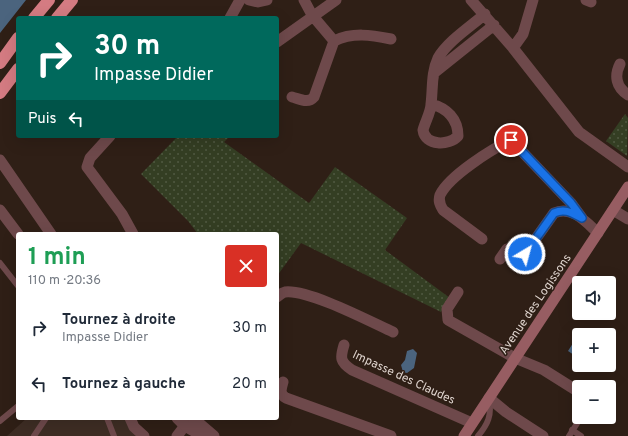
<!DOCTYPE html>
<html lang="fr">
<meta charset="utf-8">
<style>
body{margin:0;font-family:Overpass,sans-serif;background:#f2f2f3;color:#1f2937;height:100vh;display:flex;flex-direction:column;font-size:15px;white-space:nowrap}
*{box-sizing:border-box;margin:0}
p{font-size:13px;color:#747a83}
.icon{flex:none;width:22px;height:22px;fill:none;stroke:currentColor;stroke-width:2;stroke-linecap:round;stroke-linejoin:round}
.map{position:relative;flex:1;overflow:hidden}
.drawer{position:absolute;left:16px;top:232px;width:263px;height:188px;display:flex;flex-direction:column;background:#fff;border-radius:4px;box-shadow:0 4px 16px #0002}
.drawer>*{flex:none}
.banner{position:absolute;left:16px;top:16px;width:263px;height:122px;border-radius:4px;box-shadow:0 4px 16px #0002;background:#00695c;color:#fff;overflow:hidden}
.controls{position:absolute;left:572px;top:276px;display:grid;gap:8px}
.controls a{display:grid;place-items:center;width:44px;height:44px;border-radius:4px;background:#fff;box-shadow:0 4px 16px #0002;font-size:20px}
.pin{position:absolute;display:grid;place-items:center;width:34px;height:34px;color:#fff;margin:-17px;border:2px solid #fff;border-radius:50%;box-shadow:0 1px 4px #0007}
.me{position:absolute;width:44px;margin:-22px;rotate:37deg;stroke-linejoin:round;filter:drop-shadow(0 0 3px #0008)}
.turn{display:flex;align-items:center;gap:14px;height:84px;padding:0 12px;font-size:18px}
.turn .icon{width:52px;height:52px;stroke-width:2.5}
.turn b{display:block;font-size:28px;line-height:34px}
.then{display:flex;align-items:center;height:38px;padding:0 12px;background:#0003;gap:8px;font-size:15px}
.round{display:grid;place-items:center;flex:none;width:42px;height:42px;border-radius:4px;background:#f2f2f3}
.head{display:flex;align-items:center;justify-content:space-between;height:68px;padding:0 12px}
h1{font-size:24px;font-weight:700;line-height:30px;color:#1e9e55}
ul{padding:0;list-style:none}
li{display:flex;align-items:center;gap:12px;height:56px;padding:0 12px}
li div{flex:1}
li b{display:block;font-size:15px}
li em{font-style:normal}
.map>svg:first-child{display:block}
</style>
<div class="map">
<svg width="628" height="436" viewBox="0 0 628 436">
<defs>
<pattern id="grass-dots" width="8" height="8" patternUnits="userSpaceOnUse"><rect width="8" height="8" fill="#343e23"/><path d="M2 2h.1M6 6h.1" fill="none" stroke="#515942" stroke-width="1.8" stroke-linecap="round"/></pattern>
</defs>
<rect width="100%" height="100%" fill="#2f1f16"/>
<path fill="#3e2d24" d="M27 418H127L136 436H7Z"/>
<path fill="url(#grass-dots)" d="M625 114 628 118 627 156 606 141Z
M178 136H230L224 142 309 203 335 167 407 218 385 250 450 298 441 312 301 243 277 276V234H198L188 221 141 174Z"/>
<path fill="#4b647e" d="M0 0H26L0 33Z
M575 340 579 342V348L574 355 568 351Z
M413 349 417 353 414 368 407 373 403 372 401 365 405 360 407 351Z"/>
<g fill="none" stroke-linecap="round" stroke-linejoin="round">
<path stroke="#6e494b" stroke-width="6" d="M0 263 18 286
M107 418 114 436
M0 421 18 406
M572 430 581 436
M34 436 46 418
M478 436C488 424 492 415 489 400
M569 436 578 422"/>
<path stroke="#6e494b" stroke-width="11" d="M249 0 258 2 267 0
M471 0 513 48 579 132 628 167
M586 0 591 2
M230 18 240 0
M334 41C353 32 371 35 391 39
M277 42 336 0
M513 48 523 34 533 0
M620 64C614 76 616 87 628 95
M434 73 494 25
M292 97C300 99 308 104 314 97L334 41 312 15 304 0
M431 104C447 108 458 119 458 136 449 146 425 146 423 130 425 122 431 112 431 104 433 89 431 73 438 58 448 41 470 27 485 14
M110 136 90 158 87 167 122 214 133 234
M0 210 18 234
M613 210 628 219
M482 239 443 210C440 205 438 201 440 195 449 176 492 149 511 140L571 203 582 218
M500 259 507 249C514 249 517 255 525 254L554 213C572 205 586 222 598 233
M458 292 447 309 448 320 515 358 544 370 579 392
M277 297C280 295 281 293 285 292 308 289 371 322 393 332
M344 345C340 358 340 362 352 370L472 423
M283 382C281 389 279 394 286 398L391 436
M130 418 134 427 144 436
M177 436 190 419"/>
<path stroke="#6e494b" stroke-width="11" d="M0 160 51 234
M489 398 506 412 543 436
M177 418 185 426 202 436
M193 418 214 436"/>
<path stroke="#975d62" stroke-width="11" d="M464 436 628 187"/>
<path stroke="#d47b82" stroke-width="12" d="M34 18 49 0
M57 18 72 0
M0 63 18 38
M0 93 18 69"/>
</g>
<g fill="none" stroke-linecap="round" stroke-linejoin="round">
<defs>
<path id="route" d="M511 140 571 203 582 218C572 213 565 208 554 213L525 254"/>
</defs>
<use href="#route" stroke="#114b97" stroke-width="10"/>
<use href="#route" stroke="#1a73e8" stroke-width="7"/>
</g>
<g text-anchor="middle" stroke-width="3" stroke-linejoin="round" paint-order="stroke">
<g font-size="12" fill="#dfd4ce" stroke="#2f1f16">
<text transform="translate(535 304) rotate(-56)" y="4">Avenue des Logissons</text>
<text transform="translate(404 377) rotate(25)" y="4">Impasse des Claudes</text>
</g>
</g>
</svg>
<div class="controls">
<a><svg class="icon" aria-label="sound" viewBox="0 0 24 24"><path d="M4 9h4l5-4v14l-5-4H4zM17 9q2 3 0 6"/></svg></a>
<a>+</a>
<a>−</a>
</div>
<div class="pin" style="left:511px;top:140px;background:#d93025"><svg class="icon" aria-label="arrive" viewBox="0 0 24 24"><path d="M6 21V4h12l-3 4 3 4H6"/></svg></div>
<svg class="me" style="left:525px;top:254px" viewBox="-20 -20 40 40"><circle r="17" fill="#1a73e8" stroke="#fff" stroke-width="3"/><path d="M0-11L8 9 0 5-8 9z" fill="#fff"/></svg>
<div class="banner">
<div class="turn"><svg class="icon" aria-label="right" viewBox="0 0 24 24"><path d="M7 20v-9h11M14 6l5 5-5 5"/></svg><div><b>30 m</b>Impasse Didier</div></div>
<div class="then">Puis<svg class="icon" aria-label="left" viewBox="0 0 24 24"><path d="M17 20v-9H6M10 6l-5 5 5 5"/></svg></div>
</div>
<section class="drawer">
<div class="head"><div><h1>1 min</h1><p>110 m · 20:36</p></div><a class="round" style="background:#d93025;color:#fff"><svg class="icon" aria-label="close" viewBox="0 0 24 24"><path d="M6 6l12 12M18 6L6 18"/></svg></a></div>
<ul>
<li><svg class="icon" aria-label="right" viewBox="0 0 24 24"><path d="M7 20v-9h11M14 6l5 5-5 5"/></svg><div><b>Tournez à droite</b><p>Impasse Didier</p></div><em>30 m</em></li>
<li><svg class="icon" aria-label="left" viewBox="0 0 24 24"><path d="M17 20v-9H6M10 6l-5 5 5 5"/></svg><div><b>Tournez à gauche</b></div><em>20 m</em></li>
</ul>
</section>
</div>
